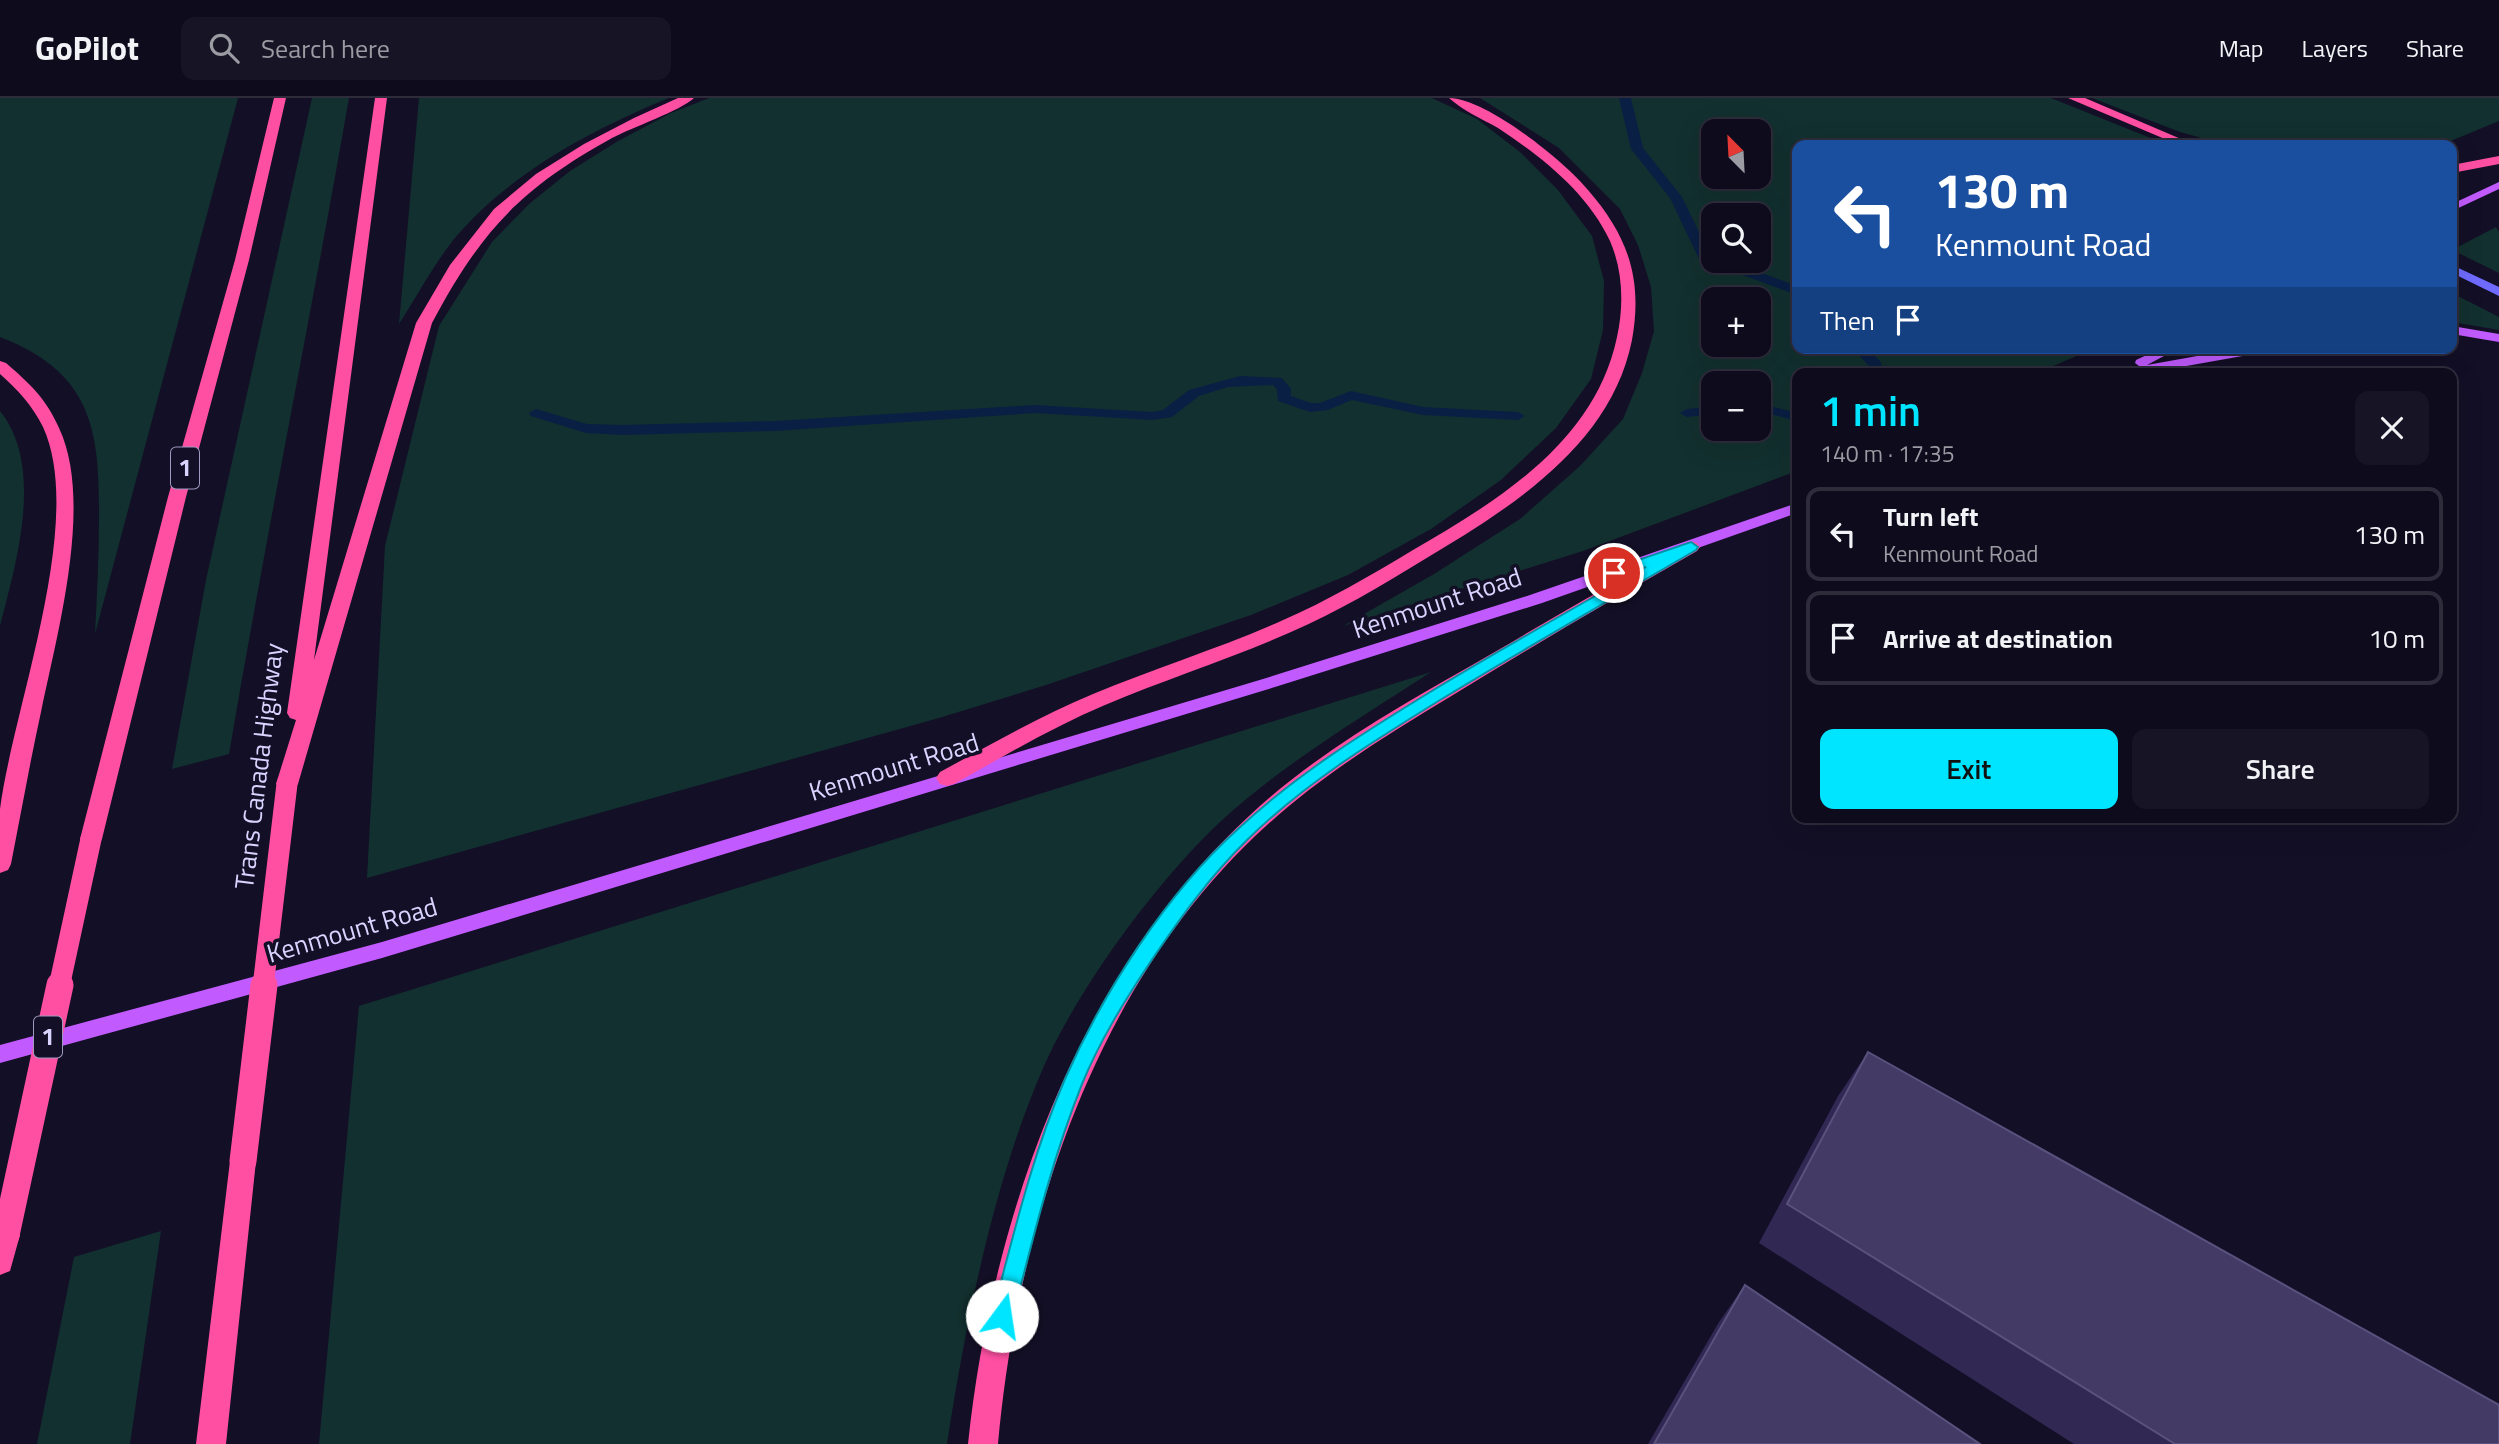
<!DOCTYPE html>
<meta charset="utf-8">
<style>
body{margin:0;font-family:"Titillium Web",sans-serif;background:#171425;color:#f1f3f6;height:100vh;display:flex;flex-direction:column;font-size:26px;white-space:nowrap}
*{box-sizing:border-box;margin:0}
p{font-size:23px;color:#9b9ba3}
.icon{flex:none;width:38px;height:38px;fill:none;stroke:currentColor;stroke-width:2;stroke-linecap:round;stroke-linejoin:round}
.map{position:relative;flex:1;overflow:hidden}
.details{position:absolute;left:1792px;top:270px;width:665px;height:455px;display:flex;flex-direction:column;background:#0e0b1c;border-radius:14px;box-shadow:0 7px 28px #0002,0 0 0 2px #2e2b3b}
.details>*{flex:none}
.hud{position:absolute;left:1792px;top:42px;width:665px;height:214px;border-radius:14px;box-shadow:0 7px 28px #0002,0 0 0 2px #2e2b3b;background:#1a4fa0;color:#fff;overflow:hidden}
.needle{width:46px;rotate:336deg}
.controls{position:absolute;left:1701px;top:21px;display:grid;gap:14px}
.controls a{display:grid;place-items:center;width:70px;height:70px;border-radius:14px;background:#0e0b1c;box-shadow:0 7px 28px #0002,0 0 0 2px #2e2b3b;font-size:35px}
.pin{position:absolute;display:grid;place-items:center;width:60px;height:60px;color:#fff;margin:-30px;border:4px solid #fff;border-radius:50%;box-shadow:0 2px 7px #0007}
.me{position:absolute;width:77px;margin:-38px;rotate:14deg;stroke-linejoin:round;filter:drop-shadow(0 0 5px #0008)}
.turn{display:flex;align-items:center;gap:24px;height:147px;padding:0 28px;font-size:32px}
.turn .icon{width:91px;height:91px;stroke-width:2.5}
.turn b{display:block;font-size:49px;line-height:60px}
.then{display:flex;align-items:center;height:66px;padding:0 28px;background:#0003;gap:14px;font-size:26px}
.round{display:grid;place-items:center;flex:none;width:74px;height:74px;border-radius:14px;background:#171425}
.headline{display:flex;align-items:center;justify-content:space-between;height:119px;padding:0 28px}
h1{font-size:42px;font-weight:600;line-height:52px;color:#00e5ff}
.action{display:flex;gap:14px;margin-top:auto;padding:14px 28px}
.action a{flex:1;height:80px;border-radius:14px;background:#00e5ff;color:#111;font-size:28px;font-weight:600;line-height:80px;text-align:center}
.action a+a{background:#171425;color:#f1f3f6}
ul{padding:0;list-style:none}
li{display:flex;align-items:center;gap:21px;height:94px;margin:0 14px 10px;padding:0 14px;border:4px solid #2e2b3b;border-radius:14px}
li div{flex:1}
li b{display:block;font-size:26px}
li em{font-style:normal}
header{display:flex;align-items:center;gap:42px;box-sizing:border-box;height:98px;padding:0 35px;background:#0e0b1c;border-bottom:2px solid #2e2b3b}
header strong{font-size:33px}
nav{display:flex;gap:38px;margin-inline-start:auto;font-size:24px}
.search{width:490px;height:63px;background:#171425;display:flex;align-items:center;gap:18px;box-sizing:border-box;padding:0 24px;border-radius:14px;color:#9b9ba3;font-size:26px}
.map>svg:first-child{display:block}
</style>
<header>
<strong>GoPilot</strong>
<div class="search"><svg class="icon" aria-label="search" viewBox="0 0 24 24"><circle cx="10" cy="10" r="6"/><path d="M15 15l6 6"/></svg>Search here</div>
<nav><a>Map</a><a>Layers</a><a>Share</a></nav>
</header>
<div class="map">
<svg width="2499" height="1346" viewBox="0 0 2499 1346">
<rect width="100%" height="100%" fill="#130f26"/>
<path fill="#12302f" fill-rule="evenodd" d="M0 0H238L95 536C97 497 99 458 99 419 100 331 91 274 0 239Z
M312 0H349C311 219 266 437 229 656L172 671 206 482Z
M419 0H669C591 32 510 75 455 140 434 166 417 198 399 226Z
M709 0H1432L1477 21 1520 54 1558 92 1592 138 1604 183 1603 232 1591 281 1556 330 1501 382 1431 431 1348 477 1251 517 1046 587 939 620 367 780 385 448 439 228 492 144 529 106 570 73 618 43 671 15Z
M1480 0H2051L2168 47H1797V250H2095L2037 275H1797V373L1583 453 1343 528 1434 476 1520 421 1580 368 1623 321 1642 275 1654 233 1651 189 1638 147 1620 111 1559 50ZM1713 33H1759V79H1713ZM1713 117H1759V163H1713ZM1713 201H1759V247H1713ZM1713 285H1759V331H1713Z
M2092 0H2499V23L2441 47H2227L2180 34Z
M2496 129 2499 134V175L2452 152Z
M2452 195 2499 219V232L2452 224Z
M0 313C45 369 16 465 0 528Z
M1431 574C1359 621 1283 666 1220 724 1157 783 1079 889 1044 968 994 1082 966 1223 947 1346H319L359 908Z
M161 1133 130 1346H37L74 1159Z"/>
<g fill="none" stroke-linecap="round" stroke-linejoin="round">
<path fill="#0a1f44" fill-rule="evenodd" d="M1619 0H1631L1643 50 1682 99 1709 155 1713 157V163H1728L1797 188V197L1699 161 1670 100 1631 51Z
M1852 250H1867L1880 263 1885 275H1871L1868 267Z
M1240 278 1282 280 1291 291V298L1311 305H1320L1351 293 1423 309 1518 314 1525 318 1518 322 1423 317 1352 302 1328 312 1310 314 1278 303 1277 292 1273 287 1228 289 1199 298 1172 319 1152 322 1035 315 775 333 622 337 586 335 531 318 529 315 536 311 587 326 622 327 775 323 1035 307 1152 314 1163 312 1189 292Z
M1759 305 1797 315V323L1759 313Z
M1713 308V316L1687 319 1680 315 1687 311Z"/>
<path fill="#6f6bff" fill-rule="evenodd" d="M2452 167 2499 189V198L2452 175Z"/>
<path fill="#c25bff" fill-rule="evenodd" d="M2499 84V91L2452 113V106Z
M2452 228 2499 236V244L2452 236Z
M2162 250H2179L2147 267 2242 250H2271L2265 254 2147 275H2118L2139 268 2135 265 2136 262Z
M1797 405V415L1542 505 1275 589 382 860 0 965V947L382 844 1263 581 1530 497Z"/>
<path fill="#ff4fa3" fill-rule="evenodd" d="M274 0H286L249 162 186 399 102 741 99 747 91 750 83 747 80 741 168 399 235 162Z
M375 0H387L314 562 416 225 450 167 494 111 536 76 584 46 634 20 678 0H694C680 13 633 29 612 40 520 91 481 133 432 225L298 686 294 692 287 694 280 692 276 686 296 622 290 620 287 615Z
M1449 0C1486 0 1564 63 1588 92 1628 138 1643 181 1632 242 1611 348 1510 410 1425 461 1381 488 1337 514 1291 534 1230 561 1166 581 1105 607 1053 629 1004 658 954 686L947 688 940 686 936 680 940 674C990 647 1040 618 1093 596 1155 570 1220 550 1281 523 1327 503 1370 478 1413 452 1499 402 1595 344 1617 239 1624 207 1623 173 1610 143 1587 94 1542 59 1498 30 1482 21 1462 12 1449 0Z
M2068 0H2085L2195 47H2179Z
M2499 58V66L2452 75V67Z
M0 263 6 265C29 285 46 300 59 330 94 404 57 536 41 614 30 664 21 715 11 766L8 772 0 775C0 754 0 732 0 711 13 610 86 423 43 329 32 307 18 292 0 276Z
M1691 443 1697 445 1700 449 1697 453C1615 500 1534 547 1453 597 1387 637 1323 676 1266 728 1096 882 1018 1124 998 1346H968C992 1118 1077 878 1248 719 1320 651 1408 604 1493 555 1539 528 1585 501 1631 475 1650 464 1670 449 1691 443Z
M243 1051 252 1054 256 1063 226 1346H196L230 1063 234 1054Z
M6 1124 16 1128 20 1137 10 1173 0 1177V1126Z"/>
<path stroke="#ff4fa3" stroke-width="21" d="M59 889 91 741
M263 889 287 686"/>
<path stroke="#ff4fa3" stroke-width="27" d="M243 1063 264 887
M6 1137 60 887"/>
</g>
<path fill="#312854" d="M1868 954 2499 1346H2074L1759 1145 1838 998Z
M1745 1187 1980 1346H1648L1719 1224Z"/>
<path fill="#433a66" stroke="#5a527e" stroke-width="2" d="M1868 954 2499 1307V1346H2175L1787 1106Z
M1745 1187 1980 1346H1654Z"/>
<path fill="#00e5ff" stroke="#0095a6" stroke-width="2" d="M1691 444 1698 449 1696 452C1610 502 1524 551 1440 602 1372 644 1305 685 1248 741 1210 778 1180 820 1151 863 1125 902 1100 942 1082 986 1052 1061 1033 1140 1013 1218L1010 1226 1002 1229 995 1226 992 1218C1013 1139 1032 1057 1065 981 1104 893 1166 796 1238 731 1296 677 1360 637 1427 596 1499 552 1573 511 1646 469L1614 479 1607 475 1609 472Z"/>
<g text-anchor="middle" stroke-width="7" stroke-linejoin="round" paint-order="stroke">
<g fill="#130f26" stroke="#9e99be" stroke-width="2">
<rect x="171" y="349.5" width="28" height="41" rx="5"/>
<rect x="34" y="918.5" width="28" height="41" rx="5"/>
</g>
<g font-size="24" font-weight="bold" fill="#d9d4ff">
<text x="185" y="378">1</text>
<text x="48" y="947">1</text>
</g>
<g font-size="26" fill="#d9d4ff" stroke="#130f26">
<text transform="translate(1437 505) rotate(-18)" y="9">Kenmount Road</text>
<text transform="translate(259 668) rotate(-83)" y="9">Trans Canada Highway</text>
<text transform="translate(894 669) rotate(-17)" y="9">Kenmount Road</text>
<text transform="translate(352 832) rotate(-16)" y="9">Kenmount Road</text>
</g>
</g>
</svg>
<div class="controls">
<a><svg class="needle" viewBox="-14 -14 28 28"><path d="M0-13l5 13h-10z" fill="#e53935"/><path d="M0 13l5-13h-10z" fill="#9b9ba3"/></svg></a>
<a><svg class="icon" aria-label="search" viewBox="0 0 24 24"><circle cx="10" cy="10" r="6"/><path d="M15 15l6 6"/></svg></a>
<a>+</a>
<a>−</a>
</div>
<div class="pin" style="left:1614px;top:475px;background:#d93025"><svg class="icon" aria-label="arrive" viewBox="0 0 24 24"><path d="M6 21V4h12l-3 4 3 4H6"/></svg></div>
<svg class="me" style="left:1002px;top:1218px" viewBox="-20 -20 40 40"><circle r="19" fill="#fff"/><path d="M0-13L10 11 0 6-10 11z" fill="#00e5ff"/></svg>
<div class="hud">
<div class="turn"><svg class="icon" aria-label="left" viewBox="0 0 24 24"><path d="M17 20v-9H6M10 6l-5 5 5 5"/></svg><div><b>130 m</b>Kenmount Road</div></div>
<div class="then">Then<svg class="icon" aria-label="arrive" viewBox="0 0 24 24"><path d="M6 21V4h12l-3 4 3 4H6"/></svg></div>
</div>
<section class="details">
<div class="headline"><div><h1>1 min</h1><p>140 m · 17:35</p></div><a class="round"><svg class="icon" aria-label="close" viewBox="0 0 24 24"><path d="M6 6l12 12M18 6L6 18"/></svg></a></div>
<ul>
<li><svg class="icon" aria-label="left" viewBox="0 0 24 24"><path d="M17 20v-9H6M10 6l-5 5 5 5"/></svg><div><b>Turn left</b><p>Kenmount Road</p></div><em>130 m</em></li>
<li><svg class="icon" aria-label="arrive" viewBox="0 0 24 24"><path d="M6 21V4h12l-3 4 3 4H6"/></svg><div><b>Arrive at destination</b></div><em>10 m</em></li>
</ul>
<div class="action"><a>Exit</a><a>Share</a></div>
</section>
</div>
